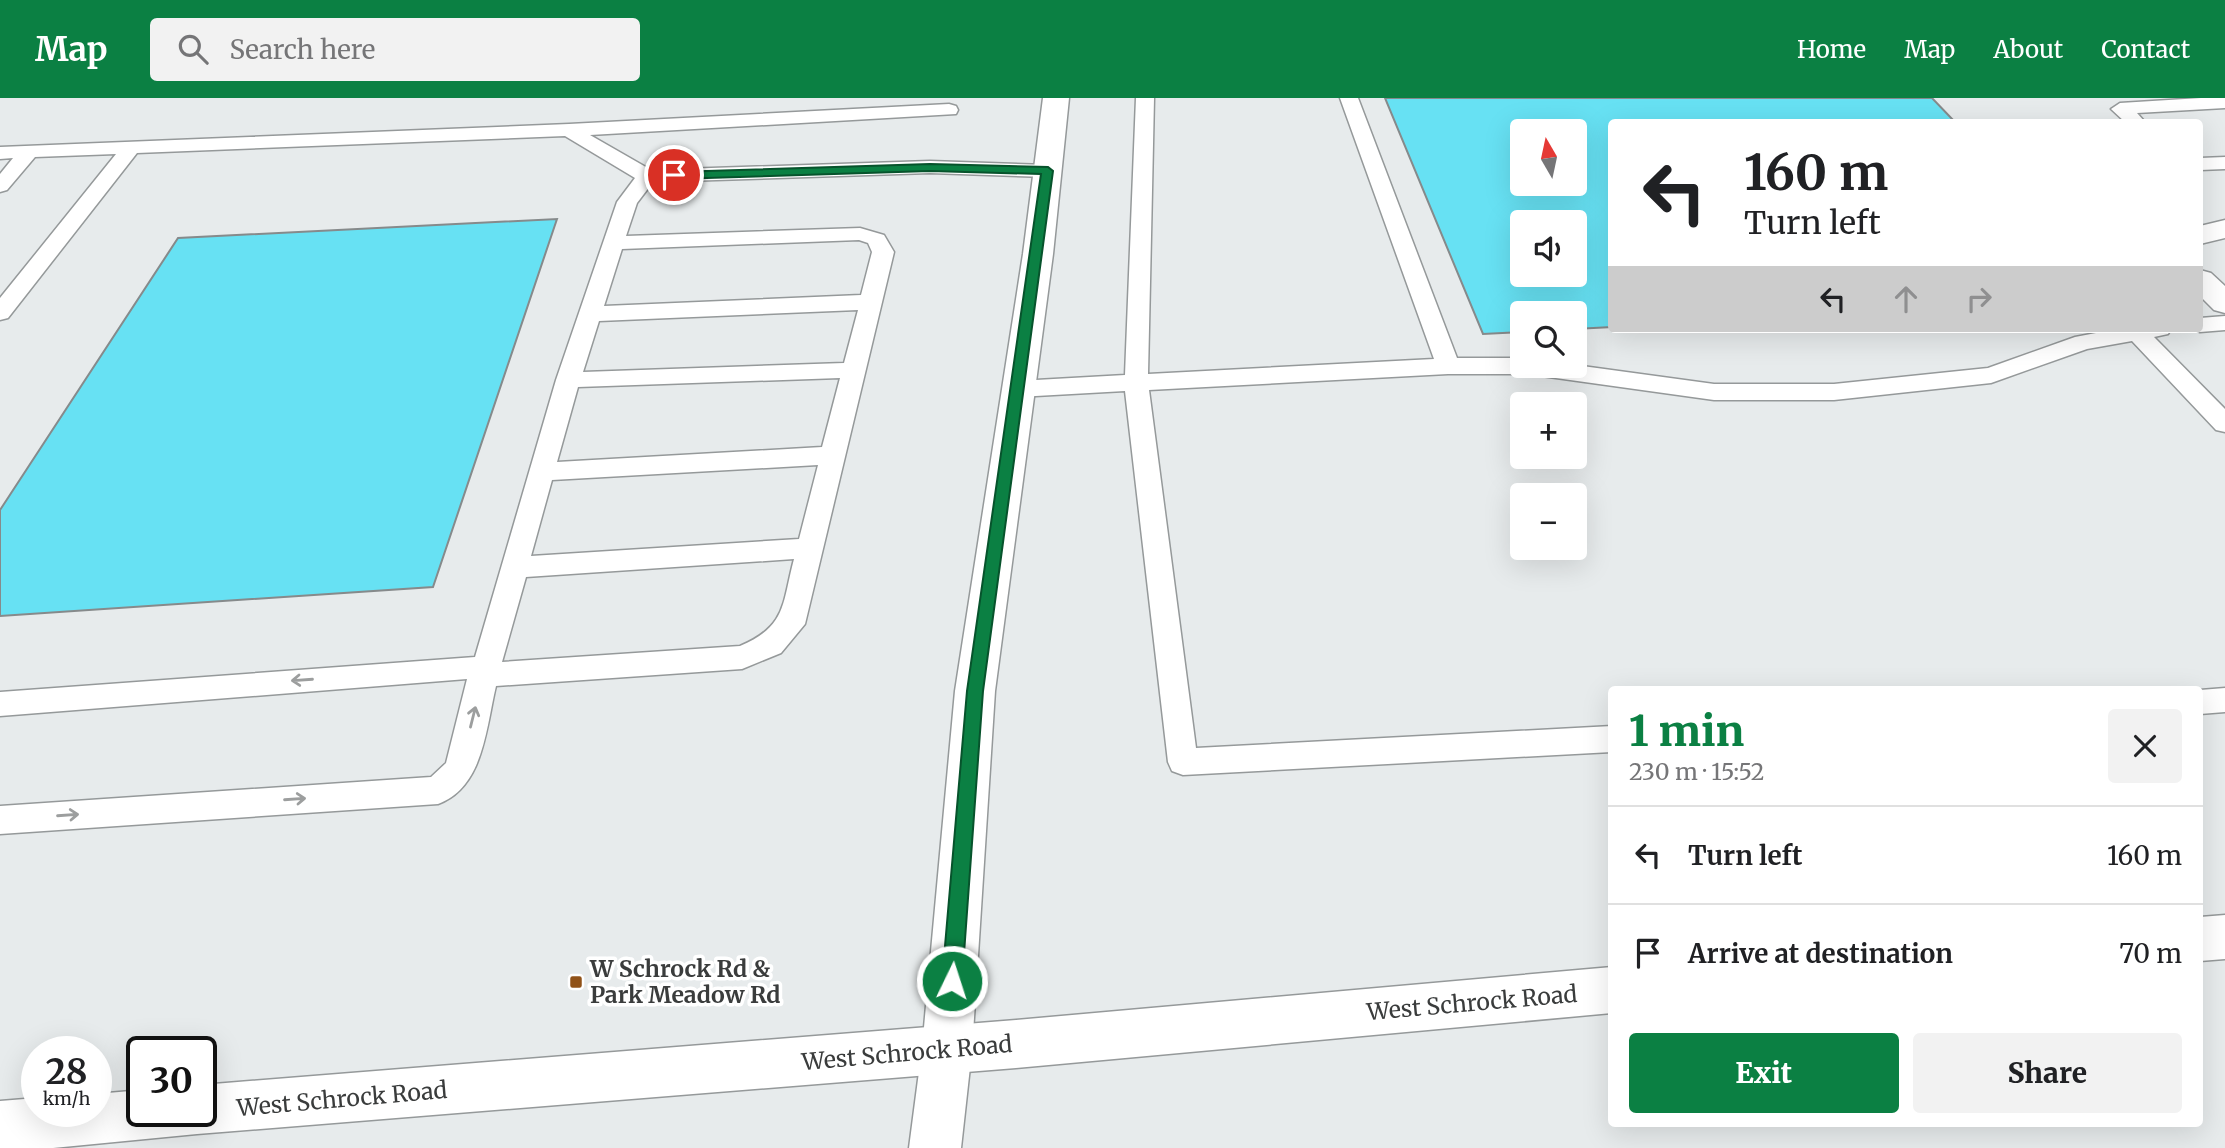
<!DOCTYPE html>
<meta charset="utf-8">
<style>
body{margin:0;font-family:Merriweather,serif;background:#f2f2f2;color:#202124;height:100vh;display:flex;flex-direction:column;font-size:26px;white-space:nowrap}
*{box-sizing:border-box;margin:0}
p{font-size:23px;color:#757577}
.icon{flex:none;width:38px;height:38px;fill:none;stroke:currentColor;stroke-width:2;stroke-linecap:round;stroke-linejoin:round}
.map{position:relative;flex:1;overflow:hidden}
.side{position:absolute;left:1608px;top:588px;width:595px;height:441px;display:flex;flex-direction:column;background:#fff;border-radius:7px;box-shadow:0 7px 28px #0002}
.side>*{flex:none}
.banner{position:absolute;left:1608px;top:21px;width:595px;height:214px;border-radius:7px;box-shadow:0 7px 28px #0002;background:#fff;color:#202124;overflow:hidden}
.needle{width:46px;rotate:351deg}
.fabs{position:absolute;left:1510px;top:21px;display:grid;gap:14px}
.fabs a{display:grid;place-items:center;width:77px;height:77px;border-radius:7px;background:#fff;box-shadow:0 7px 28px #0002;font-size:35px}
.speed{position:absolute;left:21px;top:938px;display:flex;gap:14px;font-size:35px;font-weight:700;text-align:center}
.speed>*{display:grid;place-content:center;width:91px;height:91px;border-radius:50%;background:#fff;box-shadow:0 7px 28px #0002;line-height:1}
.speed small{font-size:18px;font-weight:400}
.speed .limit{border:4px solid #111;border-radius:10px;background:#fff;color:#111}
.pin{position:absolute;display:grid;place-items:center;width:60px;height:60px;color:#fff;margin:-30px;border:4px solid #fff;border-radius:50%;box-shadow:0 2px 7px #0007}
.me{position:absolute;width:77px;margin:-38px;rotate:4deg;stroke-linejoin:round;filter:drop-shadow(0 0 5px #0008)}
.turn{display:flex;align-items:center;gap:24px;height:147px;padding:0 21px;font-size:32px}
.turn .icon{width:91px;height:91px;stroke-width:2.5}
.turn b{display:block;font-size:49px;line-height:60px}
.lanes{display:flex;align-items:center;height:66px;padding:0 21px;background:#0003;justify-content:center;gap:35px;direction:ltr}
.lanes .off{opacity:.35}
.round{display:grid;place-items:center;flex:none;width:74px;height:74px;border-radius:7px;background:#f2f2f2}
.head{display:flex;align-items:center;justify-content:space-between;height:119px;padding:0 21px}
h1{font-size:42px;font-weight:800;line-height:52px;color:#0b8043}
.button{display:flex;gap:14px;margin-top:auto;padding:14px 21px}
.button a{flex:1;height:80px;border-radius:7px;background:#0b8043;color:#fff;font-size:28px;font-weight:800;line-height:80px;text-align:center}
.button a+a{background:#f2f2f2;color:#202124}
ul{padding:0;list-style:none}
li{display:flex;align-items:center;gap:21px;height:98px;padding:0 21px;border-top:2px solid #e0e0e0}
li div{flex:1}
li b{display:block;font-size:26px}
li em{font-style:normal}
header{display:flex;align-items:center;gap:42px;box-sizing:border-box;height:98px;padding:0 35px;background:#0b8043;color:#fff}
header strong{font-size:33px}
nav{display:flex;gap:38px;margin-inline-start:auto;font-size:24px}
.search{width:490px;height:63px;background:#f2f2f2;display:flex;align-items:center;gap:18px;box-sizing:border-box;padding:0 24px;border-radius:7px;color:#757577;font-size:26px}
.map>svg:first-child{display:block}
</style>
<header>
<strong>Map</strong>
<div class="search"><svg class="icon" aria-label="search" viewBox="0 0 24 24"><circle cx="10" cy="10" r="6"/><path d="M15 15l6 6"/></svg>Search here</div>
<nav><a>Home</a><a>Map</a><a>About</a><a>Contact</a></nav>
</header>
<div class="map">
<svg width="2225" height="1050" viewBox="0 0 2225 1050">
<rect width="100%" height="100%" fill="#e7ebec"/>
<path fill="#67e1f3" stroke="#868a8b" stroke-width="2" fill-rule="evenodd" d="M1385 0H1932L1955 24H1612V229L1575 231V215H1522V234L1483 236ZM1522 33H1575V86H1522ZM1522 124H1575V177H1522Z
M557 121 433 489 0 518V412L178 140Z"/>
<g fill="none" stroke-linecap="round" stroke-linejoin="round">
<defs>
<path id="lane" d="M1136 0H1154L1148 276 1434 261 1340 0H1358L1457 260H1522V268L1575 267 1714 286H1834L1988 270 2075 239 2117 231H2171L2168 236 2154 239 2225 311V334L2216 332 2132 243 2087 251 1991 285 1834 302H1714L1527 276H1448L1149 292 1196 650 1612 628V654L1183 677 1172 673 1168 664 1125 293 1018 299 1010 297 1006 291 1010 285 1018 283 1125 277Z
M2201 0H2225V10L2137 15 2145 24H2125L2111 11 2120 5Z
M949 6 956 8 958 12 956 16 590 37 651 72 930 63 1047 67 1054 69 1057 73 1054 77 1047 79 930 75 653 84 637 105 626 138 860 130 884 137 894 154 805 526 781 555 742 571 496 588C486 629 484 689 438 706L0 736V708L431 679 446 665 467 581 0 618V594L475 559 556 282 617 104 635 80 565 38 137 55 8 220 0 222V200L116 56 35 59 7 92 0 94V76L13 60 0 61V49L569 26ZM859 142 868 145 872 154 861 197 604 208 622 151ZM858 212 844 265 583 274 599 223ZM840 280 822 349 557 364 578 289ZM818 367 799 441 531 458 552 382ZM794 461C782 506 787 528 740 548L502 564 526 479Z
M2225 59V71L2200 72V60Z
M2225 218V232L2200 234 2191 231H2200V220Z
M2225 590V614L2200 616V592Z"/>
<path id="street" d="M1043 0H1069L1053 156 995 593 972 951 961 1050H909L922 951 955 593 1023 156Z
M2225 122V140L2200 146V128Z
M2200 172 2211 175 2225 188V215L2214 212 2200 198Z"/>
<path id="secondary" d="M2225 817V861L2200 863V819Z
M1612 869V915L1016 970 197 1036 53 1050H0V1003L37 1000V1013H96V996L142 992V1013H201V987L1016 922Z"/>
</defs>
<use href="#lane" stroke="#95999a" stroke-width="3"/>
<use href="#street" stroke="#95999a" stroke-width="3"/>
<use href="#secondary" stroke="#95999a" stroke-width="3"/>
<use href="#lane" fill="#fff" fill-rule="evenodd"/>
<use href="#street" fill="#fff" fill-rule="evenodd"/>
<use href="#secondary" fill="#fff" fill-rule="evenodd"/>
</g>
<defs><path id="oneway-shaft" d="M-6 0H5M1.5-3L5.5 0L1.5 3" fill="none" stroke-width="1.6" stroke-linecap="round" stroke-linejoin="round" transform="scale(1.75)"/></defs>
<g stroke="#9c9e9e">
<use href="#oneway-shaft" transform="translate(302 582) rotate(176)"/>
<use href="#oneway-shaft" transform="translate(473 619) rotate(-76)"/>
<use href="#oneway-shaft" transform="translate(295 701) rotate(-4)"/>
<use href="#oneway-shaft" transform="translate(68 717) rotate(-4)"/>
</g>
<path fill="#0b8043" stroke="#07532c" stroke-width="2" d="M930 66 1048 69 1053 73 983 593 962 883 959 890 952 892 945 890 942 883 967 593 1041 76 930 73 674 81 668 77 674 74Z"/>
<rect fill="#905218" stroke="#fff" stroke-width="2.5" x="569" y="877" width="14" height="14" rx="3.5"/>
<g text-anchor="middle" stroke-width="7" stroke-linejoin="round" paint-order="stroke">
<g font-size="23" font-weight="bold" fill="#3a3c3c" stroke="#fff" text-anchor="start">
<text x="590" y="879">W Schrock Rd &amp;<tspan x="590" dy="26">Park Meadow Rd</tspan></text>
</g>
<g font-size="23" fill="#3a3c3c" stroke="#fff">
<text transform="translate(1472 905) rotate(-5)" y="8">West Schrock Road</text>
<text transform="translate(907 955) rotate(-5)" y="8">West Schrock Road</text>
<text transform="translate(342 1001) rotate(-5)" y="8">West Schrock Road</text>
</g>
</g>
</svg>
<div class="fabs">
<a><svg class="needle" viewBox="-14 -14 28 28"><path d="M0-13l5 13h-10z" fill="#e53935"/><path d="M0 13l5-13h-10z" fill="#757577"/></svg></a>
<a><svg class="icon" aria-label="sound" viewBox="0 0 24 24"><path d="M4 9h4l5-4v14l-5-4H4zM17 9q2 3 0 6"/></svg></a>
<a><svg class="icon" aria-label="search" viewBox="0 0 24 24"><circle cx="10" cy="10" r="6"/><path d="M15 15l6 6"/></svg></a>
<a>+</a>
<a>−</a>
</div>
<div class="speed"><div>28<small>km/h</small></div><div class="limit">30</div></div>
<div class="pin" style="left:674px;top:77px;background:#d93025"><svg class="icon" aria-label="arrive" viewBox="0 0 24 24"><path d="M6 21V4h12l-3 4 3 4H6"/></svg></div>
<svg class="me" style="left:952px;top:883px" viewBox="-20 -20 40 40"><circle r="17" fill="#0b8043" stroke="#fff" stroke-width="3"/><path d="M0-11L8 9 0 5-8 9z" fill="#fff"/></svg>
<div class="banner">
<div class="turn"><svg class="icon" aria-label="left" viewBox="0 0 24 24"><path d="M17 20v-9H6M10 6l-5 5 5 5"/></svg><div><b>160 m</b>Turn left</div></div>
<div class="lanes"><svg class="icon" aria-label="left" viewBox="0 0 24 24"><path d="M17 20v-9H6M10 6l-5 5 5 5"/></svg><svg class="icon off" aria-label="ahead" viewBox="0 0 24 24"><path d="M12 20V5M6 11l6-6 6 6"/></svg><svg class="icon off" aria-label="right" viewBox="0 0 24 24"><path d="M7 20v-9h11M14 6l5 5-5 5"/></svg></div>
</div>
<section class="side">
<div class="head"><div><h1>1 min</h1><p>230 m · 15:52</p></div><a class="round"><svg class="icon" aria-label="close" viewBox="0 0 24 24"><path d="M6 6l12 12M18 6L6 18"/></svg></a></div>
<ul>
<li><svg class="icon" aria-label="left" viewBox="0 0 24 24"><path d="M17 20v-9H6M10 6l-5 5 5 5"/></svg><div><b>Turn left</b></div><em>160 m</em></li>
<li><svg class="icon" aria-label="arrive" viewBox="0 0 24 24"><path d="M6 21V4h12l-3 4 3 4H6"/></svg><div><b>Arrive at destination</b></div><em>70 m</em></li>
</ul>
<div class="button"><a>Exit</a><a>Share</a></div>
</section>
</div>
